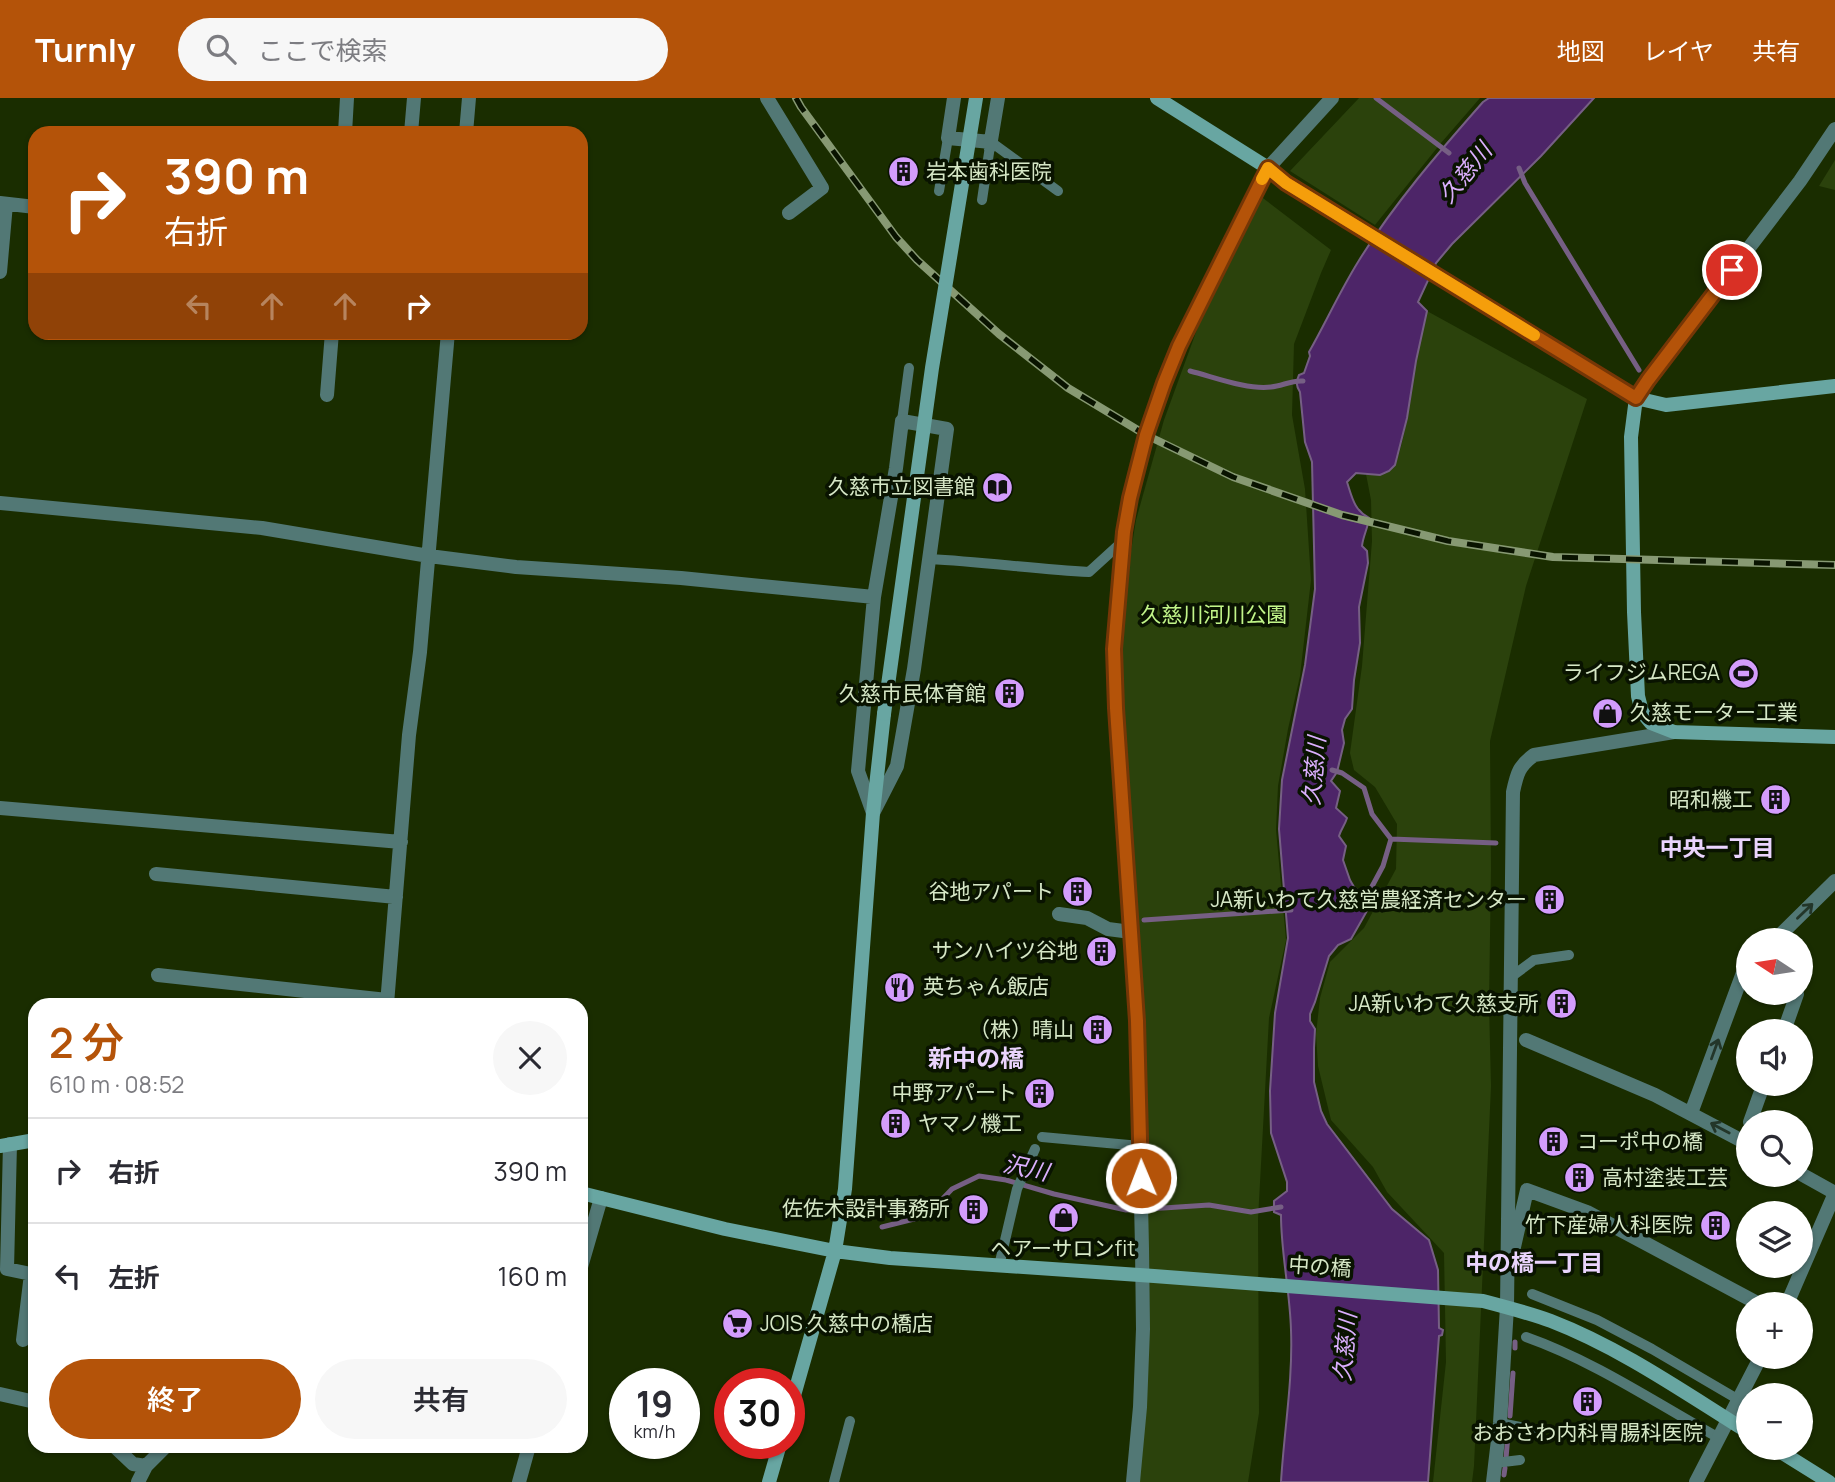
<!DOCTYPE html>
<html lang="ja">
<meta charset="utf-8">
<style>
body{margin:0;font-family:Manrope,"Noto Sans JP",sans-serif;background:#f7f7f7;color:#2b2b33;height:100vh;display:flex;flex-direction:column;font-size:26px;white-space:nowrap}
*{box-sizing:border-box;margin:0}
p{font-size:23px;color:#7c7c81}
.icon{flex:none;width:38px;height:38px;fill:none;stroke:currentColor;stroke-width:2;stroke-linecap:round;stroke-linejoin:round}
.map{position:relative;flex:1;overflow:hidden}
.details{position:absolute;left:28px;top:900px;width:560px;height:455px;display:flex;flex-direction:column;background:#fff;border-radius:21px;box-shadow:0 2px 5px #0004}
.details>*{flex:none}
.hud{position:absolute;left:28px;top:28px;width:560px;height:214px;border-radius:21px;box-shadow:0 2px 5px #0004;background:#b45309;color:#fff;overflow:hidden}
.needle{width:46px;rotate:282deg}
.controls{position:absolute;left:1736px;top:830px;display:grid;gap:14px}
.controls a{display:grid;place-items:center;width:77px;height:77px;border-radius:50%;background:#fff;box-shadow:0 2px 5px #0004;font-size:35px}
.speed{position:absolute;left:609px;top:1270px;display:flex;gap:14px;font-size:35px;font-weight:700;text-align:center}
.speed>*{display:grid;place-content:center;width:91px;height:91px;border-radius:50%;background:#fff;box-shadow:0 2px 5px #0004;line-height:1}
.speed small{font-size:18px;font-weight:400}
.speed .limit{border:10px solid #d22;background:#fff;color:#111}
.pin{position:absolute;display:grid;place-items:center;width:60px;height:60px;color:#fff;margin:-30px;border:4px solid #fff;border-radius:50%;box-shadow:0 2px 7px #0007}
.me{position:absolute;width:77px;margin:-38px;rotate:359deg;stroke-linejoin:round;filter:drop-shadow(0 0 5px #0008)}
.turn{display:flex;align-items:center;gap:24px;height:147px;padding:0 21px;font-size:32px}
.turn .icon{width:91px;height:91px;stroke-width:2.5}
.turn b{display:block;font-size:49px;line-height:60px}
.lanes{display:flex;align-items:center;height:66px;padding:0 21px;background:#0003;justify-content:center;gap:35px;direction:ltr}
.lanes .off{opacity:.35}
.round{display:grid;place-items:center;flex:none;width:74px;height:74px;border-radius:37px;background:#f7f7f7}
.summary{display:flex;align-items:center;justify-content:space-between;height:119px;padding:0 21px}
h1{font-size:42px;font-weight:600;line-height:52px;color:#b45309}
.cta{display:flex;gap:14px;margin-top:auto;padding:14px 21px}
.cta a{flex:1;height:80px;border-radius:42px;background:#b45309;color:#fff;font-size:28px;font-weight:600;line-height:80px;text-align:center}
.cta a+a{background:#f7f7f7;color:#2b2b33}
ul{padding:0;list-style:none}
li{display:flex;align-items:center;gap:21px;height:105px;padding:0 21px;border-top:2px solid #e1e1e2}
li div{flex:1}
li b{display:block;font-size:26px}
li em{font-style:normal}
header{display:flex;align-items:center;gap:42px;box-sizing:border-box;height:98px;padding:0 35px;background:#b45309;color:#fff}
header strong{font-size:33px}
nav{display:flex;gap:38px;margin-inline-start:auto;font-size:24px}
.search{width:490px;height:63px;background:#f7f7f7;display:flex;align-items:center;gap:18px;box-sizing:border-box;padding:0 24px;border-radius:38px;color:#7c7c81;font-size:26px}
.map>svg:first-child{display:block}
</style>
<header>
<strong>Turnly</strong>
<div class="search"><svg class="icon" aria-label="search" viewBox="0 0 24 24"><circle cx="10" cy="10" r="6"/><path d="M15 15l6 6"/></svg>ここで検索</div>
<nav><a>地図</a><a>レイヤ</a><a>共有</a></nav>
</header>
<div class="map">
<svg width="1835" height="1384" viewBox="0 0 1835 1384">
<rect width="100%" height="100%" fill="#1a2d00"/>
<path fill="#2b420c" d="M1359 0H1480L1441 45 1375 127 1290 73Z
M1835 62V92L1819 88Z
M1259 97 1331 152 1321 175 1294 246 1292 317 1305 391 1311 482 1300 578 1288 631 1278 688 1276 732 1286 842 1269 920 1258 1121 1259 1315 1248 1384H1138L1146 1276 1122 620V509L1136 422 1164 322 1199 226 1227 159Z
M1427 213 1587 301 1526 488 1490 643 1491 770 1489 906 1491 988 1474 1368 1472 1384H1433L1446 1264 1444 1155 1387 1094 1373 1069 1331 1022 1318 968 1316 936 1320 900 1330 864 1364 830 1396 771 1397 726 1375 689 1354 672 1350 655 1362 568 1372 443 1371 402 1366 376C1376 376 1385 377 1392 370 1404 359 1412 285 1416 266 1419 248 1423 230 1427 213Z"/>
<path fill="#4d2568" stroke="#765f84" stroke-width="2" d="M1489 0H1594L1541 58 1452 146 1436 165 1418 204 1427 213 1416 263 1407 320 1395 367 1389 373 1380 377 1356 375 1347 384C1352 399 1354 412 1369 420 1368 430 1363 438 1362 448L1367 453 1368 465 1359 509 1360 545 1354 582 1352 611 1345 621 1342 632 1344 645 1337 674 1331 683 1340 693 1336 710 1347 720C1345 727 1341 731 1339 738L1346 748 1343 762 1350 782 1354 789 1372 804 1351 841 1338 847 1329 858 1315 904 1310 916V923L1315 931 1314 950V984L1321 1013 1327 1026 1392 1111 1429 1142 1438 1172 1439 1230 1443 1232 1442 1237 1439 1238 1428 1384H1281C1284 1333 1293 1283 1291 1232 1290 1193 1281 1156 1281 1117L1274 1114V1103L1287 1093V1084L1271 1035 1270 993 1275 915 1288 840 1279 731 1282 682 1305 567 1315 491 1312 364 1305 344 1300 294C1296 288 1296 284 1299 277L1304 275 1310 258 1309 254C1326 224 1340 193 1358 164 1393 107 1438 55 1483 4Z"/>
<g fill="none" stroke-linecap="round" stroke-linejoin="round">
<path stroke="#765f84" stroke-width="5" d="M1376 0 1449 55
M1519 70 1525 85 1639 272
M1190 273C1214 279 1247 292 1271 289 1282 288 1292 282 1303 283
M1332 672 1342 675 1364 690 1372 716 1391 741 1496 745
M1358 800 1369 794 1383 768 1391 741
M1144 822 1291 812
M1148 1111 1209 1107 1251 1114 1281 1109
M882 1129 926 1118 952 1091 979 1078 1006 1082 1054 1096 1126 1112 1134 1111
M1515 1250V1244
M1510 1318 1513 1275
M1506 1360 1508 1337
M1504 1377 1505 1370"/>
<path stroke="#527875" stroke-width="10" d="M991 44 1058 93
M939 93 948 40
M982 102 990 48
M902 323 909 270
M930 461C983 464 1036 471 1089 474L1123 443
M1511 879 1534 862 1569 857
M1042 1039 1140 1048
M999 1168 1017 1091 1035 1051
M1532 1196 1597 1222 1652 1251 1739 1302
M1526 1239C1594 1263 1656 1305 1719 1340
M1500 1325 1541 1333
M1495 1365 1520 1362
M834 1384 850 1323"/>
<path stroke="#527875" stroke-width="14" d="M767 0 822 90 789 115
M954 0 948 40 991 44
M345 35 347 0
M411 35 414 0
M466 35 469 0
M990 48 998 0
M0 105 35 109
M0 174 6 106
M327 297 332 234
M1636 300 1648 282 1800 83 1835 31
M902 323 947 331 914 571 897 668 873 715 858 673 874 499 896 370Z
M0 405 262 430 429 458 516 469 681 480 874 499
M0 710 401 744
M156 776 396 799
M1059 816 1087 820 1108 831 1131 834
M1775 842 1835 783
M158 877 387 902
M387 906 409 637 420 554 448 234
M1784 933 1797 896 1796 894
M1526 942 1655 997 1748 1046
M1691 1015 1744 872 1748 867
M1750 1024 1764 985
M10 1046 7 1171 31 1176 23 1242
M1801 1076 1835 1095
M1514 1149 1527 1092 1587 1114 1759 1206
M581 1169 601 1100
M1787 1206 1835 1095
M0 1296 35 1304
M114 1348 133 1366 146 1368
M138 1384 146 1368 166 1348
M519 1384 529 1348
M1133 1384 1140 1309 1143 1231 1142 1150 1137 923 1116 610 1114 550 1124 434 1130 400 1146 337 1164 285 1179 249 1268 70 1332 0
M1493 1384 1500 1325 1507 1209 1513 694C1517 675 1519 668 1534 657L1674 634
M1696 1384 1761 1258"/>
<path stroke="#68a6a2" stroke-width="14" d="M1157 0 1268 70 1286 85 1636 300 1666 307 1835 288
M1636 300 1631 339 1634 514 1638 598 1642 614 1651 625 1674 634 1835 639
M884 616 873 715 845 1091 835 1153 890 1160 1154 1178 1483 1203C1506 1209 1529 1215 1551 1223 1621 1250 1685 1295 1748 1334
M0 1048 35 1042
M581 1095 725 1131 835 1153 789 1315
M1773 1349 1829 1384
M769 1384 780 1346"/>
<defs>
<path id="rail" d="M796 0 801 9 896 139 917 162 999 236 1068 290 1146 337 1233 379 1342 417 1448 443 1553 459 1835 467"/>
</defs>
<use href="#rail" stroke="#879973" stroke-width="8"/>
<use href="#rail" stroke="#091300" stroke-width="5" stroke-dasharray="16" stroke-linecap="butt"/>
<path stroke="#68a6a2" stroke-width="14" d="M884 616 932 270 976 0"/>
</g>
<defs><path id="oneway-shaft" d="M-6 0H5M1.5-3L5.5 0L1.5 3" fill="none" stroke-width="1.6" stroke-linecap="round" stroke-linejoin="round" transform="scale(1.75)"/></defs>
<g stroke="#233629">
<use href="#oneway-shaft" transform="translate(1805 813) rotate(-44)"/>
<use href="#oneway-shaft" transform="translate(1715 951) rotate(-70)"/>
<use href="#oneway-shaft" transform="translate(1720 1030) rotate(-152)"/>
</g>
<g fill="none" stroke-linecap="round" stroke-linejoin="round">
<defs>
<path id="route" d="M1141 1080 1137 923 1116 610 1114 551 1124 434 1130 400 1146 337 1164 285 1179 248 1268 70 1286 85 1636 300 1648 282 1732 172"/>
</defs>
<use href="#route" stroke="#753606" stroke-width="18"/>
<use href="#route" stroke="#b45309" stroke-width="12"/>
<path stroke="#f59e0b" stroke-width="12" d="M1262 81 1268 70 1286 85 1534 237"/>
</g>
<defs>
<symbol id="building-disc" viewBox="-11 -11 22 22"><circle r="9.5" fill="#d39cfc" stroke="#091300"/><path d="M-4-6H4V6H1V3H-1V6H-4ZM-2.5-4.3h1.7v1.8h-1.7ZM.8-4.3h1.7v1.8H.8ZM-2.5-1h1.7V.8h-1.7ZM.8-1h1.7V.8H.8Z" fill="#111"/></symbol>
<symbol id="library-disc" viewBox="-11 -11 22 22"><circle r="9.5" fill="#d39cfc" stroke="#091300"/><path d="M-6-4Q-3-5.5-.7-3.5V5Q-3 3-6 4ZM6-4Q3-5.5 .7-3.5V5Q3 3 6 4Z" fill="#111"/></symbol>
<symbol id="stadium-disc" viewBox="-11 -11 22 22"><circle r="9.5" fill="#d39cfc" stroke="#091300"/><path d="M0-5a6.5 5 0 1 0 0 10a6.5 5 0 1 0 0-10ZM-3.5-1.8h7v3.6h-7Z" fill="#111"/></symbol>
<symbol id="shop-disc" viewBox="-11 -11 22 22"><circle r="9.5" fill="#d39cfc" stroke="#091300"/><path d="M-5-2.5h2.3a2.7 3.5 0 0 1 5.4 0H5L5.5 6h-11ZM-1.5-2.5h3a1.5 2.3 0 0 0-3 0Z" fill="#111"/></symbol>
<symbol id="restaurant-disc" viewBox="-11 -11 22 22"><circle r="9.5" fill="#d39cfc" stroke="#091300"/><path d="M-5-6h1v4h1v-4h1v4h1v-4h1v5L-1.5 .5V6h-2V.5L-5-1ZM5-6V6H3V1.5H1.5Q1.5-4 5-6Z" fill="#111"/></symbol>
<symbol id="supermarket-disc" viewBox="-11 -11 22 22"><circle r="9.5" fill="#d39cfc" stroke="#091300"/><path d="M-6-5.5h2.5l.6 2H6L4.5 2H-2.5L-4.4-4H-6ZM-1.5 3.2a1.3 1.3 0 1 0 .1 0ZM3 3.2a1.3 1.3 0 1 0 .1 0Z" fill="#111"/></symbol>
</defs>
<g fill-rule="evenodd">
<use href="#building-disc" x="886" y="56" width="35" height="35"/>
<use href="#library-disc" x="980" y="372" width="35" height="35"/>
<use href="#stadium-disc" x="1726" y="558" width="35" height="35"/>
<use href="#building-disc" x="992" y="578" width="35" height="35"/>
<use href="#shop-disc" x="1590" y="598" width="35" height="35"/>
<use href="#building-disc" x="1758" y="684" width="35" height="35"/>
<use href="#building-disc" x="1060" y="776" width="35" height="35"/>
<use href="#building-disc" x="1532" y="784" width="35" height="35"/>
<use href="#building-disc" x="1084" y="836" width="35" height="35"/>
<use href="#restaurant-disc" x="882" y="872" width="35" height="35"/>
<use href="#building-disc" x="1544" y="888" width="35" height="35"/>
<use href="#building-disc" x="1080" y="914" width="35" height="35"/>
<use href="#building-disc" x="1022" y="978" width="35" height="35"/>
<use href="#building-disc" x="878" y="1008" width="35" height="35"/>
<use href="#building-disc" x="1536" y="1026" width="35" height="35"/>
<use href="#building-disc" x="1562" y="1062" width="35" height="35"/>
<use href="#building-disc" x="956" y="1094" width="35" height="35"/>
<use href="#shop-disc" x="1046" y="1102" width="35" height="35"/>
<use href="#building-disc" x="1698" y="1110" width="35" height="35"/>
<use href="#supermarket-disc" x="720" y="1208" width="35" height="35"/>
<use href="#building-disc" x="1570" y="1286" width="35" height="35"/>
</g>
<g text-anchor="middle" stroke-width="7" stroke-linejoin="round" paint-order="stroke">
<g font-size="21" fill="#d6e7c6" stroke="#091300" text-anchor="end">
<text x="926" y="81" text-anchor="start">岩本歯科医院</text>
<text x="975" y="396">久慈市立図書館</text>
<text x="1720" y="582">ライフジムREGA</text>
<text x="986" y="603">久慈市民体育館</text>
<text x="1630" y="622" text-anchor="start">久慈モーター工業</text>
<text x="1753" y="709">昭和機工</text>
<text x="1054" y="801">谷地アパート</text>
<text x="1527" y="809">JA新いわて久慈営農経済センター</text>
<text x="1078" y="860">サンハイツ谷地</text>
<text x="923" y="896" text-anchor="start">英ちゃん飯店</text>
<text x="1539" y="913">JA新いわて久慈支所</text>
<text x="1074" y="939">（株）晴山</text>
<text x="1017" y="1002">中野アパート</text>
<text x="918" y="1033" text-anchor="start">ヤマノ機工</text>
<text x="1577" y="1051" text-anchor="start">コーポ中の橋</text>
<text x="1602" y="1087" text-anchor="start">高村塗装工芸</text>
<text x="950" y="1118">佐佐木設計事務所</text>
<text x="1693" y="1134">竹下産婦人科医院</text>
<text x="1063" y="1158" text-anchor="middle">ヘアーサロンfit</text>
<text x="760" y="1233" text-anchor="start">JOIS 久慈中の橋店</text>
<text x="1588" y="1342" text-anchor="middle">おおさわ内科胃腸科医院</text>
</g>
<g font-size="21" fill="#c2f589" stroke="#091300">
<text x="1214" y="524">久慈川河川公園</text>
</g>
<g font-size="21" fill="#d6e7c6" stroke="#091300">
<text transform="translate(1320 1169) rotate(4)" y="7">中の橋</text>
</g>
<g font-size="23" font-style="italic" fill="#dbaffd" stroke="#091300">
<text transform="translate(1465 75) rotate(-51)" y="8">久慈川</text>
<text transform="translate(1314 673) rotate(-85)" y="8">久慈川</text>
<text transform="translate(1026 1070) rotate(12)" y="8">沢川</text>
<text transform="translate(1345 1249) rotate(-85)" y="8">久慈川</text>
</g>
<g font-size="23" font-weight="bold" fill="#ead4fd" stroke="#091300">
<text x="1717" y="758">中央一丁目</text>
<text x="1534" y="1173">中の橋一丁目</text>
</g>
<g font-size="24" font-weight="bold" fill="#ead4fd" stroke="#091300">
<text x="976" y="969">新中の橋</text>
</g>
</g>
</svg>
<div class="controls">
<a><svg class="needle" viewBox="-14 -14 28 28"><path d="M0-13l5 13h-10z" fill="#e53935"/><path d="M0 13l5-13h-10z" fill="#7c7c81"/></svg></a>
<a><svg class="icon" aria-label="sound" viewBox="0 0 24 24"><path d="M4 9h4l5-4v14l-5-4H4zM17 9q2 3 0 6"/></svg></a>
<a><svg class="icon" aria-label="search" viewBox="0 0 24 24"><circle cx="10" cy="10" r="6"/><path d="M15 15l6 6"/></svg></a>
<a><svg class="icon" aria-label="layers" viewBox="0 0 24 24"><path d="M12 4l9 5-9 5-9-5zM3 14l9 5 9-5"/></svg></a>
<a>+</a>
<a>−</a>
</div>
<div class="speed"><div>19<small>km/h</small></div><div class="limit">30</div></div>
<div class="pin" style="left:1732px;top:172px;background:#d93025"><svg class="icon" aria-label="arrive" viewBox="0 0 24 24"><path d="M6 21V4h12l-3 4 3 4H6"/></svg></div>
<svg class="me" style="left:1141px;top:1080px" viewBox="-20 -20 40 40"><circle r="17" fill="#b45309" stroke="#fff" stroke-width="3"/><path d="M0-11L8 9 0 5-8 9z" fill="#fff"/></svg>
<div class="hud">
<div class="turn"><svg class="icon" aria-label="right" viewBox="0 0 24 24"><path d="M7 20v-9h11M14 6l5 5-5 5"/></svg><div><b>390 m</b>右折</div></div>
<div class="lanes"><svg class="icon off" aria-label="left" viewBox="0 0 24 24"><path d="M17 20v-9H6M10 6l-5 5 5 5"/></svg><svg class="icon off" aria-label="ahead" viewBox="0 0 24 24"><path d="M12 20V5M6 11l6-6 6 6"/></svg><svg class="icon off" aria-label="ahead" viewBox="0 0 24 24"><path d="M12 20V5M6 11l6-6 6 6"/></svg><svg class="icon" aria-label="right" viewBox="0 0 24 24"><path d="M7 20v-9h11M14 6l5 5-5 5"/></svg></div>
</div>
<section class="details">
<div class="summary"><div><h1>2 分</h1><p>610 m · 08:52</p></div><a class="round"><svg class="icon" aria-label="close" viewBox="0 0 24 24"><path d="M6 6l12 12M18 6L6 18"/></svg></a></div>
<ul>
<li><svg class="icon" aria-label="right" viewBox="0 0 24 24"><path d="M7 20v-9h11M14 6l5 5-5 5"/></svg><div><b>右折</b></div><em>390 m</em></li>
<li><svg class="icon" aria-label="left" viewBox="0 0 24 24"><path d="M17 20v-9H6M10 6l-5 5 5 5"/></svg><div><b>左折</b></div><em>160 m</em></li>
</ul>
<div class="cta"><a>終了</a><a>共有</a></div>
</section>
</div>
